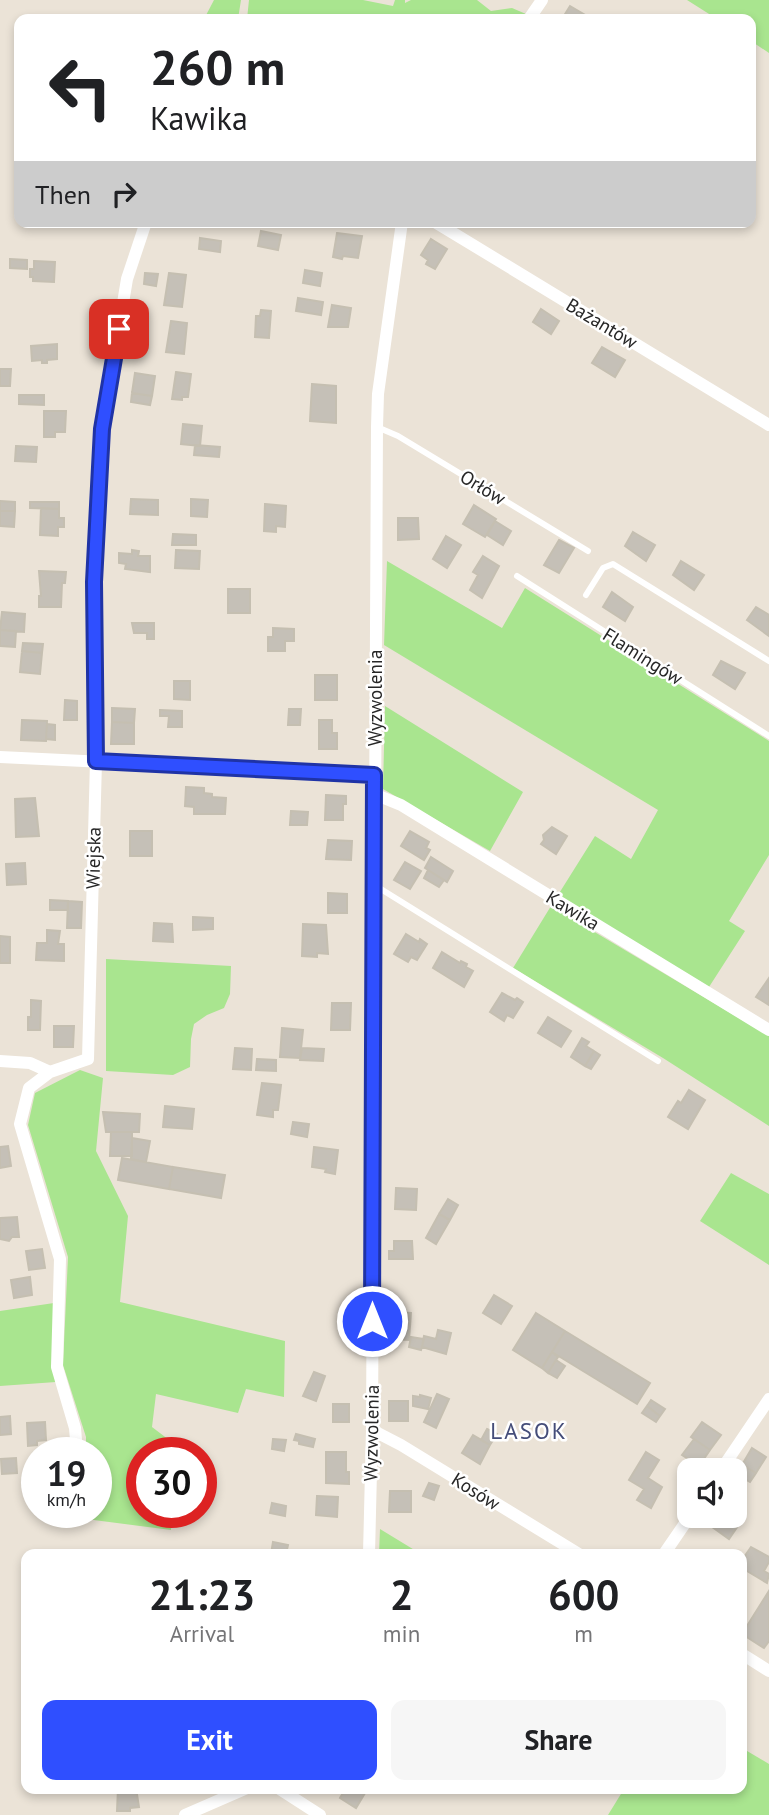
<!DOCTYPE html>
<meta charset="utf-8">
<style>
body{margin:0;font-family:"PT Sans",sans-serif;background:#f6f6f6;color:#202124;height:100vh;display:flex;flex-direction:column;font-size:26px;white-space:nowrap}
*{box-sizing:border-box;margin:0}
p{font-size:23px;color:#757577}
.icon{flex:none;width:38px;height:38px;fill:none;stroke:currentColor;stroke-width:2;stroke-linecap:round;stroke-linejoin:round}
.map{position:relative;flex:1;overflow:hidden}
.sheet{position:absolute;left:21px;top:1549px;width:726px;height:245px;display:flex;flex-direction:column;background:#fff;border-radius:14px;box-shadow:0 4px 10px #0003}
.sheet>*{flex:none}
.guide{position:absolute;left:14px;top:14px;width:742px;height:214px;border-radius:14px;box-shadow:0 4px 10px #0003;background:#fff;color:#202124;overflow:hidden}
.fabs{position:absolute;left:677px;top:1458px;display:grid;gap:14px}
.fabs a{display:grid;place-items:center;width:70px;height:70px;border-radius:14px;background:#fff;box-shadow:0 4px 10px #0003;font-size:35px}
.speed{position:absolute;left:21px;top:1437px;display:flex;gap:14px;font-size:35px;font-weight:700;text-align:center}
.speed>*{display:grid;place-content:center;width:91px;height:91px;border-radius:50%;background:#fff;box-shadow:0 4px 10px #0003;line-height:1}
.speed small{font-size:18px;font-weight:400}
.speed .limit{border:10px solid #d22;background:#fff;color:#111}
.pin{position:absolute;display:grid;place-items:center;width:60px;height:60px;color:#fff;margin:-30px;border-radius:14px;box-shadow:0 4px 10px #0006}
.me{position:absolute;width:77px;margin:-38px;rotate:0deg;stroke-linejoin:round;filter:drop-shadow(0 0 5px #0008)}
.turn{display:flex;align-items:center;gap:24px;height:147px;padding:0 21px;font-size:32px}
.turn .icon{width:91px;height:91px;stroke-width:2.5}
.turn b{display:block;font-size:49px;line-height:60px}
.then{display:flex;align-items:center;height:66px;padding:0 21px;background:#0003;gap:14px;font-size:26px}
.eta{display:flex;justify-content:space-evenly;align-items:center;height:119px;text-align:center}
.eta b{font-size:42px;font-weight:700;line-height:49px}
.primary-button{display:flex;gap:14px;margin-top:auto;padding:14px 21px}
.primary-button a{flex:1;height:80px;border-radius:14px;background:#2f4fff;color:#fff;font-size:28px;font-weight:700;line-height:80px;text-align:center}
.primary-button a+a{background:#f6f6f6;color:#202124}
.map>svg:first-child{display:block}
</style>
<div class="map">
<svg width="769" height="1815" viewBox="0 0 769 1815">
<rect width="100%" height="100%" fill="#ebe3d7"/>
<path fill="#a9e58f" d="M214 0H241L238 19H204Z
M249 0H363L393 6 395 0H405V3L411 0H477L491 11 512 8 526 14 522 19H247Z
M687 0H769V53L751 41V19H717Z
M387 561 502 628 525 588 769 741V855L729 921 745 931 709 987 558 895 595 836 631 859 658 810 384 645Z
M385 706 523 792 490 851 383 789Z
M551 906 769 1036V1126L663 1058 513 968Z
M106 959 231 966 230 994 224 1008 207 1015 194 1024 191 1039 190 1067 173 1075 106 1071Z
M80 1070 103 1078 96 1151 128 1216 120 1302 285 1341 284 1397 246 1389 238 1413 156 1394 152 1427 177 1446V1452H142V1512H172L171 1530 86 1519V1512H96V1452H86V1437L63 1365 68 1257 28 1125 35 1093Z
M731 1173 769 1194V1265L700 1221Z
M54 1303 56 1382 0 1386V1311Z
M380 1529 421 1554H379Z
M742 1748 769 1764V1815H608L624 1789 742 1788Z"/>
<path fill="#c5c0b7" stroke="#c5bfb1" stroke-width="2" d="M570 6 587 16 585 19H562Z
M261 231 281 235 278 250 258 246Z
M337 233 362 236 358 258 343 256 342 259 333 257Z
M200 238 221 241 220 252 199 249Z
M431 239 447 249 435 269 426 264 428 260 421 255Z
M10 259 27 260V269L10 268Z
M34 261 55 262 54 282 33 281V277H30V269H34Z
M305 270 322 273 320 286 303 283Z
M145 273 158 274 156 286 144 284Z
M169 273 186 275 182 307 164 305Z
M298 298 323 302 321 315 296 311Z
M332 305 351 308 348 327H328Z
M541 309 559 321 551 334 533 322Z
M261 310 271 311 269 338 255 337 256 316H260Z
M171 321 187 323 184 354 166 352Z
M57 344V359L47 360V363H42V360L32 361 31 346Z
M602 347 625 360 615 377 592 363Z
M0 369H11L10 386H0Z
M176 372 191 374 188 397H182V400L172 399Z
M135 373 155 376 152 396 132 393Z
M312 384 336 386V423L310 421Z
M132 393 152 396 150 405 131 402Z
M19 395H44V405L19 404Z
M44 411H66L65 432H55V437H44Z
M183 424 202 426 200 446 181 444Z
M195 445 220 447 219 457 194 455Z
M16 446 37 447 36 462 15 461Z
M131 499 158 500V515L130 514Z
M191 499 208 500 207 517 191 516Z
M0 501 15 502V511H0Z
M30 502H59V509L30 508Z
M265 504 286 506 285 527 276 526V532L264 531Z
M474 505 496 519 485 537 463 524Z
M41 508 59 509V518H64V527H58V536L40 535Z
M0 511H15L14 527 0 526Z
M398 518H418L419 539 398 540Z
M495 521 511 531 503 545 487 535Z
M633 532 655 545 646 561 625 546Z
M173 534 196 535V545H172Z
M446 536 461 545 447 568 433 559Z
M559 540 574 548 559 573 544 565Z
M132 550 139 551 138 556H150V572L125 569 126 564 119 563V553L132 554Z
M176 550 200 551 199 569 175 568Z
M483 556 499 566 482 598 470 590 478 575 473 572Z
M681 561 704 575 694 590 673 575Z
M39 571 66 572 65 583H62L61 607H39V596H41Z
M228 589H250V613H228Z
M612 592 633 607 625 621 603 607Z
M756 607 769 615V636L747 620Z
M2 612 25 614 24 632 0 630Z
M132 623H154V639H147V633H134Z
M273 628 294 629V641H285V651H268V637H273Z
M0 630 16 631 15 647 0 646Z
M23 643 43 644 42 653 22 651Z
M22 651 42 653 40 674 20 672Z
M721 661 745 673 735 689 713 675Z
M315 675H337V700H315Z
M174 681H190V700L174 699Z
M65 700 77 701V720H64Z
M112 708 135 709 134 723 112 722Z
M289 709H301L300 725H288Z
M160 710 182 711V727H168L169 716H160Z
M22 720 47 721 46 741 21 740Z
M319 720H332V733H337V749H319Z
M112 722 134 723V744H111Z
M47 724 55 725V740L46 739Z
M186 787 204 788V793L212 794V797L226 798 225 814H194V807L185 806Z
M326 795 346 796V804H343V820H325Z
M35 798 39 836 16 837 15 799Z
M291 811 308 812 307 825H290Z
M552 827 567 836 556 854 541 844 544 840 543 835Z
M130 831H152V856H130Z
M410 831 429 842 426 848 430 850 424 860 401 846Z
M328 840 352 841 351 860 326 859Z
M431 857 453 871 447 882 425 868Z
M405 862 421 871 410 889 394 880Z
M25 863 26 884 7 885 6 864Z
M428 870 444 880 439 887 424 878Z
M328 893 347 894V913H328Z
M50 900 68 901V910H50Z
M68 901 82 902 81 928H67Z
M193 917 213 918V929L193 930Z
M154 923 172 924 173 942 153 941Z
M303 924 326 925 328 954 317 953V957L302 956Z
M47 930 60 931 58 944H64V961L36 960 37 943H47Z
M406 934 419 942 420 939 427 944 417 960 411 957 408 962 394 954Z
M0 936 10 937V963H0Z
M442 952 460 963 461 961 467 964 466 967 473 971 464 987 433 968Z
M769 978V1005L756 997Z
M502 993 515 1000 517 998 523 1002 513 1018 507 1015 504 1021 490 1012Z
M31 1000 41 1001 40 1030H28V1017H31Z
M332 1003H351L350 1030H331Z
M548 1017 571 1031 561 1047 538 1033Z
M54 1026H74L73 1047H54Z
M282 1028 303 1030 300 1058 280 1057Z
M582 1038 589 1042 586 1046 594 1051 585 1066 571 1057Z
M235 1048 252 1049 251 1070 233 1069Z
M302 1048 324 1049 323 1061 300 1060Z
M594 1051 600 1055 591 1069 585 1066Z
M257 1059 276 1060V1071L256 1070Z
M262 1083 281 1085 278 1110H273V1117L257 1115Z
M689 1090 705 1100 688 1129 668 1117 678 1101 681 1103Z
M165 1106 194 1109 192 1129 163 1127Z
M103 1112 140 1114 139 1132H106Z
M293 1122 309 1124 307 1137 291 1134Z
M111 1132H132V1156H110Z
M132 1138 150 1141 146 1162 131 1159Z
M8 1146 11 1166 0 1168V1147Z
M314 1147 338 1150 335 1174 325 1172 326 1169 312 1167Z
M122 1158 173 1167 169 1189 118 1180Z
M173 1167 225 1175 221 1198 169 1189Z
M396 1188 417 1189 416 1210 395 1209Z
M448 1199 458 1205 450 1220 439 1214Z
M439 1214 450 1220 436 1244 426 1238Z
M17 1217 19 1237H12L9 1241 0 1239V1218Z
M394 1241H412L413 1259H389V1251H394Z
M42 1249 45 1268 29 1270 26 1251Z
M30 1277 32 1295 14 1298 11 1280Z
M494 1295 512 1306 501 1324 483 1313Z
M391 1312 411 1313 409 1340 389 1339Z
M536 1313 565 1331 542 1368 513 1350Z
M438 1330 451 1333 446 1354 422 1347 424 1336 436 1339Z
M565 1331 650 1383 637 1404 552 1352Z
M411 1337 424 1339 421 1350 409 1347Z
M552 1352 558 1357 548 1373 542 1368Z
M556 1360 565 1366 557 1378 548 1373Z
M314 1372 325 1376 316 1401 303 1396Z
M437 1394 449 1399 436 1428 424 1422Z
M420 1395 431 1398 428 1409 413 1406V1396L420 1397Z
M651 1400 665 1409 660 1416 647 1406Z
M389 1401H408V1421H389Z
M333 1404H349V1422H333Z
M647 1406 660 1416 656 1422 642 1413Z
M10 1416 11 1434 0 1435V1417Z
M45 1422 46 1440 37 1441V1445L28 1446 27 1423Z
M702 1422 721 1435 710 1450 691 1437Z
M487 1429 497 1434 490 1445 481 1440Z
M296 1434 315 1439 313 1447 299 1444V1441L294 1440Z
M473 1435 490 1445 480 1464 462 1453Z
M273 1439 286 1440 284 1451 272 1449Z
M694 1439 710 1450 699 1466 682 1455Z
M752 1448 766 1457 756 1473 742 1465Z
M326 1452H346V1472H349V1484L326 1483Z
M646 1452 659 1460 648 1478 662 1487 651 1508 637 1500 644 1489 629 1480Z
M16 1458 17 1473 2 1474 1 1459Z
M742 1465 756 1473 750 1482 736 1474Z
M429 1483 439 1486 434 1500 423 1496Z
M390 1491H411V1512H389Z
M317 1496 338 1497 337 1517 316 1515Z
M272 1503 286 1506 285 1516 270 1513Z
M735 1512 744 1517 729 1539 708 1524 713 1516H735Z
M273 1542 288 1545 286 1554H271Z
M751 1547 769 1557V1562L764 1571 769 1574 767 1583 742 1568V1560Z
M769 1591V1641L764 1648 742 1634Z
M118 1788H136L139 1807 130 1808V1811H117Z
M346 1788H368L356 1808 340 1798Z"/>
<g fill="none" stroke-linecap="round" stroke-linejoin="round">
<path stroke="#fff" stroke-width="6" d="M377 427 398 436 588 551
M517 576 769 736
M586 595 603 568 613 564 769 661
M376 886 658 1061"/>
<path stroke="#fff" stroke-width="12" d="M529 19 542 0
M435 222 769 425
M0 757 374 775
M374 794 401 805 769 1030
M0 1061 30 1063 50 1072
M372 1430 401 1445 579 1554
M77 1452 75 1428 57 1367 60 1259 20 1124 29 1088 50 1072 88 1059 96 761 95 582 102 429 127 279 146 222
M721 1470 769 1399
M369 1554 372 1430 377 427 378 394 402 222
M664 1554 690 1516
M742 1654 769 1671
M278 1788 320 1815
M185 1815 247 1788"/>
</g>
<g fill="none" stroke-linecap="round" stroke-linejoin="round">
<defs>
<path id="route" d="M119 329 102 429 94 582 96 761 374 775 372 1321"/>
</defs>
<use href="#route" stroke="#1f33a6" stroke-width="18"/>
<use href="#route" stroke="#2f4fff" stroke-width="12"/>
</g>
<g text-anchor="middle" stroke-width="5" stroke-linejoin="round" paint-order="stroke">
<g font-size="19" fill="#272727" stroke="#fff">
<text transform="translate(602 323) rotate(31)" y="7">Bażantów</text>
<text transform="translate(483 487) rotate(31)" y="7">Orłów</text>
<text transform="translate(643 656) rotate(32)" y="7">Flamingów</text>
<text transform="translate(375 698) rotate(-90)" y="7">Wyzwolenia</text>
<text transform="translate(93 858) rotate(-89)" y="7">Wiejska</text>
<text transform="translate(573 910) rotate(31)" y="7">Kawika</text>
<text transform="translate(371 1433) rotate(-89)" y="7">Wyzwolenia</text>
<text transform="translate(476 1491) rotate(32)" y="7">Kosów</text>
</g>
<g font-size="23" letter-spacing="2" fill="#454d79" stroke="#fff">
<text x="529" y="1439">LASOK</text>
</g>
</g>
</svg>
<div class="fabs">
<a><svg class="icon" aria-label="sound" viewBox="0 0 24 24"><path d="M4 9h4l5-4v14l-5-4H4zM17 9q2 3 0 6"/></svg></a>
</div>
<div class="speed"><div>19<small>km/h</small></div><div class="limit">30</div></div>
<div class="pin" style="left:119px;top:329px;background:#d93025"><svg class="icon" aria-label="arrive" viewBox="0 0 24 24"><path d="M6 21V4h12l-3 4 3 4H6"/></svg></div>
<svg class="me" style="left:372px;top:1321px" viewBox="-20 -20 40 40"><circle r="17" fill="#2f4fff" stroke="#fff" stroke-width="3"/><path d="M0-11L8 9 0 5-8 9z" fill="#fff"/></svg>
<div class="guide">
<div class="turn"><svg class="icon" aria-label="left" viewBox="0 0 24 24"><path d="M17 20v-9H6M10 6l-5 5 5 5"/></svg><div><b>260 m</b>Kawika</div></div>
<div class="then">Then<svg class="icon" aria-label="right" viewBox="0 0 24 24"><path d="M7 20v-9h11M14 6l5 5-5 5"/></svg></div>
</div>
<section class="sheet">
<div class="eta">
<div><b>21:23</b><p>Arrival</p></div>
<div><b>2</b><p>min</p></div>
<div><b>600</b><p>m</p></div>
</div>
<div class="primary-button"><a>Exit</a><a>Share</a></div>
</section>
</div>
